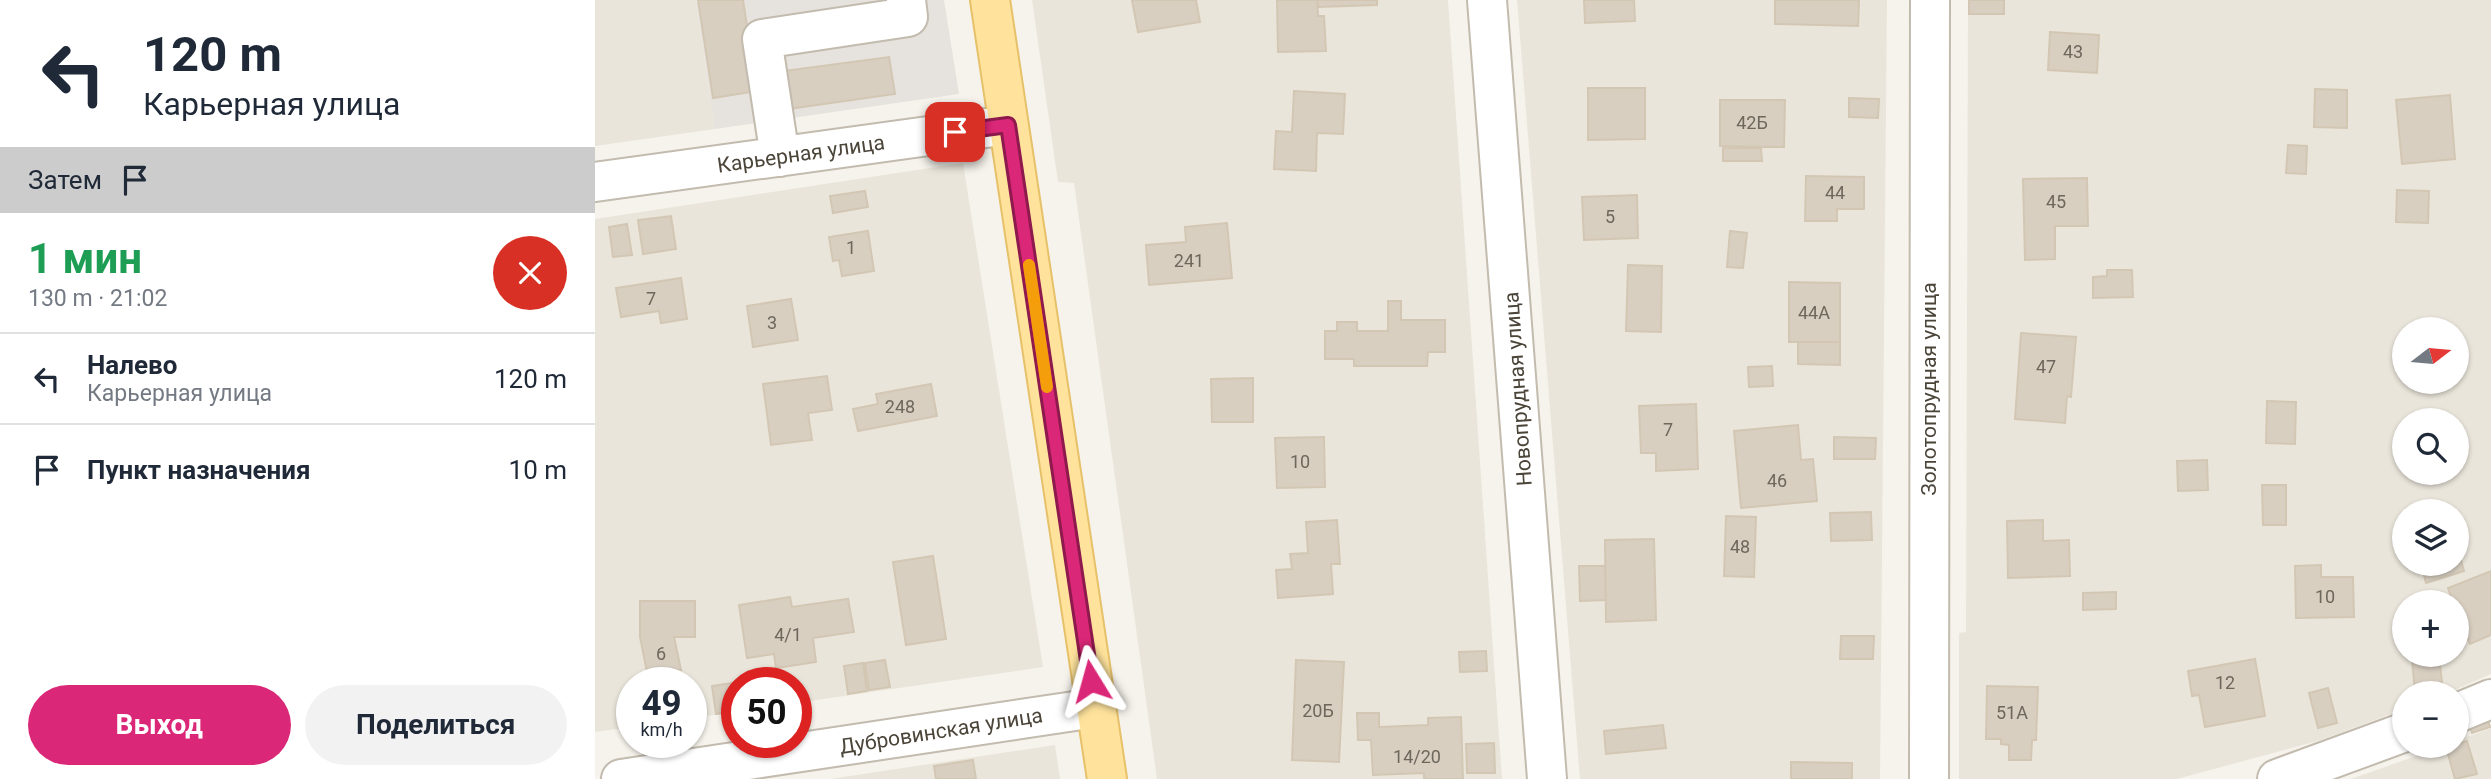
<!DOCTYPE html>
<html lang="ru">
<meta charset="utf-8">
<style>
body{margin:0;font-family:Roboto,sans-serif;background:#f2f2f3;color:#1f2937;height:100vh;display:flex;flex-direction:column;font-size:26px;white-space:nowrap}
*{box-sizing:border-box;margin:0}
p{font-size:23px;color:#747a83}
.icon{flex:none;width:38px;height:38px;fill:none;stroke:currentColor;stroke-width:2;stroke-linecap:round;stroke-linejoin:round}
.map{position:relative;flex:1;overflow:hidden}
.side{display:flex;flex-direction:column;background:#fff;width:595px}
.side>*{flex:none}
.guide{background:#fff;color:#1f2937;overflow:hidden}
.needle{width:46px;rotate:74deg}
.controls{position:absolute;left:1797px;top:317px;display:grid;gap:14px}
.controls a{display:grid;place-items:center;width:77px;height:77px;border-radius:50%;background:#fff;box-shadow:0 2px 5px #0004;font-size:35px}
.speed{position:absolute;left:21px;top:667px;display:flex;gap:14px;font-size:35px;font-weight:700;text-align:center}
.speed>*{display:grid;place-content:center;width:91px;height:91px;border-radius:50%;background:#fff;box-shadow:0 2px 5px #0004;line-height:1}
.speed small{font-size:18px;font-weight:400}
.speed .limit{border:10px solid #d22;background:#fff;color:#111}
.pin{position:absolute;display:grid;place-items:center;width:60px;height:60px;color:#fff;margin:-30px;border-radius:14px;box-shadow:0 4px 10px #0006}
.me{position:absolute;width:77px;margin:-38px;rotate:352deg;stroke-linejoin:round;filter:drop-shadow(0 0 5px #0008)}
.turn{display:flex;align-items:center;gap:24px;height:147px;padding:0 28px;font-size:32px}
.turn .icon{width:91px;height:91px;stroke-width:2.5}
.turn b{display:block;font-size:49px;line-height:60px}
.then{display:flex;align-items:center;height:66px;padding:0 28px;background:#0003;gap:14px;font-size:26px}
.round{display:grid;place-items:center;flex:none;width:74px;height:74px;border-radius:37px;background:#f2f2f3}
.head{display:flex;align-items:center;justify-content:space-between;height:119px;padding:0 28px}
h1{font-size:42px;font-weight:700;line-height:52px;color:#1e9e55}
.cta{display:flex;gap:14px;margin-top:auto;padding:14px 28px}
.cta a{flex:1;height:80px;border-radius:42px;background:#db2777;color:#fff;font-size:28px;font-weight:700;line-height:80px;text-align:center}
.cta a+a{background:#f2f2f3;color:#1f2937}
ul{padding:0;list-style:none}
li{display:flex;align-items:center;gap:21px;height:91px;padding:0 28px;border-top:2px solid #e0e1e3}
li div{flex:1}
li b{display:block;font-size:26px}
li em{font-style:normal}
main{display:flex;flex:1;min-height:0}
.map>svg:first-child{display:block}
</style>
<main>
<section class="side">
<div class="guide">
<div class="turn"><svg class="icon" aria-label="left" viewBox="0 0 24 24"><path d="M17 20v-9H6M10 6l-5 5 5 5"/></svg><div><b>120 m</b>Карьерная улица</div></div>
<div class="then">Затем<svg class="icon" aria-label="arrive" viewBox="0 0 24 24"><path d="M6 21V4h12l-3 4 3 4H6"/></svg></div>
</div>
<div class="head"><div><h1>1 мин</h1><p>130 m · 21:02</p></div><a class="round" style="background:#d93025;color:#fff"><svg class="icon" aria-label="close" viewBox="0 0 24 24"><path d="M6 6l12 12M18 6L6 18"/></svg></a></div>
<ul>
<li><svg class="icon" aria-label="left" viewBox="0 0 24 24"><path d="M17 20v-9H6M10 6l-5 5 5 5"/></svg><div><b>Налево</b><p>Карьерная улица</p></div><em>120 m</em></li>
<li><svg class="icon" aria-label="arrive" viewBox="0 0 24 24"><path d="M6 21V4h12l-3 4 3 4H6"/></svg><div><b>Пункт назначения</b></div><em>10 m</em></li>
</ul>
<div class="cta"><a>Выход</a><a>Поделиться</a></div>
</section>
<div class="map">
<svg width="1896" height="779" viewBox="0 0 1896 779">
<rect width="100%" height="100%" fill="#f6f3ec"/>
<path fill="#eae5da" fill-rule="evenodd" d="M0 0H101L120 129 0 146Z
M437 0H853L907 779H562L479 183 463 182Z
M922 0H1292L1285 779H985Z
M1373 0H1896V674L1853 693H1810L1809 709 1726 740 1582 779H1364V633L1371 632ZM1810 329H1862V382H1810ZM1810 420H1862V472H1810ZM1810 511H1862V564H1810ZM1810 602H1862V654H1810Z
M368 163 448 667 201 703V682H142V712L96 718V682H37V727L0 732V219Z
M1896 728V779H1756L1849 746H1862V741Z
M460 745 465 779H235Z"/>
<path fill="#e6e2dd" d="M101 0H349L364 94 120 129Z"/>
<path fill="#d8cfc1" stroke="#d3c7b4" stroke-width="2" d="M103 0H148L162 91 118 98Z
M537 0H601L605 22 543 32Z
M682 0H722L723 16H729L731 51 683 52Z
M722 0H782V5L723 7Z
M989 0H1039L1040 21 990 23Z
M1180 0H1264L1263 26 1180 24Z
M1374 0H1409V14H1374Z
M1455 32 1504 35 1502 73 1453 70Z
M294 57 300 94 186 110 181 72Z
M993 88H1050V139L993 140Z
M1720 89 1752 90V128L1719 127Z
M699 91 750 94 748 134 722 133 721 171 679 169 681 131 697 132Z
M1855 95 1860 159 1807 164 1801 100Z
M1254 98 1284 99 1283 118 1254 117Z
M1125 100H1190L1189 147 1125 146Z
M1693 145 1712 146 1711 174 1691 173Z
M1128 148H1166L1167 161H1128Z
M1211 176 1269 177V209H1242V221H1210Z
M1492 178 1493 226H1460V259L1430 260 1428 179Z
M1802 190 1834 191 1833 223 1801 222Z
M270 191 273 207 238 213 235 196Z
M1042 195 1043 238 989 240 987 197Z
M76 216 81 249 48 254 43 220Z
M632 223 637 278 554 285 551 245 591 242 590 227Z
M32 224 37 255 18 257 14 227Z
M273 231 279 271 247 276 244 260 238 261 234 237Z
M1135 231 1152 233 1148 268 1132 267Z
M1033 265 1067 266 1066 332 1031 331Z
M1512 270H1537L1538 297 1498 298V277L1512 276Z
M86 278 92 319 66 323 64 311 26 317 21 288Z
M1194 282 1245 283V342H1194Z
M196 299 203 340 158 347 152 306Z
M793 301H806V320H850V352H833L832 366H759V359H730V331H742V322H762V331H793Z
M1426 333 1481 337 1476 397 1472 396 1470 423 1420 419Z
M1203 342H1245V365L1203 364Z
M1177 366 1178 386 1154 387 1153 367Z
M232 376 237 410 213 413 217 440 176 445 168 384Z
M658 378V422H617L616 379Z
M336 384 342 416 263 431 258 409 283 404 281 394Z
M1672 401 1701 402 1700 444 1671 443Z
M1101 404 1103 469 1061 471V453H1046L1044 406Z
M1203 425 1206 460 1218 459 1222 501 1146 508 1139 431Z
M729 437 730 487 682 488 680 438Z
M1239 437 1281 438 1280 459H1239Z
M1612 460 1613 490 1583 491 1582 461Z
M1667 485H1691V525H1668Z
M1276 512 1277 540 1236 541 1235 513Z
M1131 516 1161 517 1159 577 1129 576Z
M742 520 745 564H736L738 594 683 598 681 570 697 569 695 554 713 553 711 522Z
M1448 520V541L1474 540 1475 576 1413 578 1412 521Z
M1059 539 1061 620 1011 622 1010 540Z
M1862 546 1869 571 1831 583 1826 564H1862Z
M338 556 351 639 311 645 298 562Z
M1726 565V577H1758L1759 617 1701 618 1700 566Z
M984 566H1010L1011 600 985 601Z
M1896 571V635L1875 644 1862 612V602H1858L1853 588Z
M1521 592V609L1488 610V593Z
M195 597 197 607 253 599 259 632 218 638 221 662 181 668 179 654 152 658 144 605Z
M45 601H100V637H79L86 670 53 677 45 637Z
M1246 636H1279L1278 659H1245Z
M891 651 892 671 865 672 864 652Z
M1844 656 1848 691 1820 693 1817 659Z
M1660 659 1670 716 1610 727 1604 695 1597 696 1593 671Z
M290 660 295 687 274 690 270 663Z
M701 660 749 662 744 762 697 760Z
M268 663 272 691 253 694 249 666Z
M179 676 180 682H159L158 680Z
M137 683 141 711 121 714 117 686Z
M1392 686 1443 687 1441 740H1437L1436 760H1414V745L1406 744V739H1391Z
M1733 688 1742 723 1723 728 1714 693Z
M762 713H784V727L833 725V718L866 717 868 779H829V773L778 775 776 740H763Z
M1892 717 1895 727 1877 733 1874 724Z
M1068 725 1071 748 1011 754 1009 731Z
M1872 741 1882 774 1860 779 1851 747Z
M899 743 900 773H872L871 744Z
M378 760 381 779H341L339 766Z
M1196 762 1257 763V779H1196Z"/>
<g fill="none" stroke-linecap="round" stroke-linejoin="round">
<defs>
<path id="minor" d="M892 0 952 779
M185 157 167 39 313 17 311 0
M0 182 413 125
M1862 713 1896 699
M26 779 500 708
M1334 779 1335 0
M1682 779 1810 732"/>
<path id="major" d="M395 0 512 779"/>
</defs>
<use href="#minor" stroke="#c2bbae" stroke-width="42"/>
<use href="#major" stroke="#e6c16a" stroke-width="42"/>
<use href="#minor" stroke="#fff" stroke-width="38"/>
<use href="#major" stroke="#ffe39c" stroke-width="38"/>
</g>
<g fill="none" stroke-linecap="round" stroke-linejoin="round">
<defs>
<path id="route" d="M360 132 413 125 496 681"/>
</defs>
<use href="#route" stroke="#8e194d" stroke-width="18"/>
<use href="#route" stroke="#db2777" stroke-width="12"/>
<path stroke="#f59e0b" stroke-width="12" d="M434 265 452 387"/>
</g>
<g text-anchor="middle" stroke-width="5" stroke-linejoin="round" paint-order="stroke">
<g font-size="18" fill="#6e675b">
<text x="1478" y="58">43</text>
<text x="1157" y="129">42Б</text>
<text x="1240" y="199">44</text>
<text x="1461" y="208">45</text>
<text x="1015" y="223">5</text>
<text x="256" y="254">1</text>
<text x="594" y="267">241</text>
<text x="56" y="305">7</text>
<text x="1219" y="319">44А</text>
<text x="177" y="329">3</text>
<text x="1451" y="373">47</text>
<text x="305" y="413">248</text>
<text x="1073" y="436">7</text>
<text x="705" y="468">10</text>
<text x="1182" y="487">46</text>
<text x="1145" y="553">48</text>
<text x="1730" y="603">10</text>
<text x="193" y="641">4/1</text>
<text x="66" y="660">6</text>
<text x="1630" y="689">12</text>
<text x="723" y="717">20Б</text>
<text x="1417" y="719">51А</text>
<text x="822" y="763">14/20</text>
</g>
<g font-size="21" fill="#4b4439" stroke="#fff">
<text transform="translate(206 154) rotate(-8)" y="7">Карьерная улица</text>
<text transform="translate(923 389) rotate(-94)" y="7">Новопрудная улица</text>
<text transform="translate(1334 389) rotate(-90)" y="7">Золотопрудная улица</text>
<text transform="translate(346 731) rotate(-9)" y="7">Дубровинская улица</text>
</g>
</g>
</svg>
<div class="controls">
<a><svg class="needle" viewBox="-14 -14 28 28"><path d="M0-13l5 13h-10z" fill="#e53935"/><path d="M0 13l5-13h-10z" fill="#747a83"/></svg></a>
<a><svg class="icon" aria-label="search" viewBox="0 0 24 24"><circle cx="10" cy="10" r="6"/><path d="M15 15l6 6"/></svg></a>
<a><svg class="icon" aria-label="layers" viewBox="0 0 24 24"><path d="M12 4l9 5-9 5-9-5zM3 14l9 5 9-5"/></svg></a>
<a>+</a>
<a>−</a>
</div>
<div class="speed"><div>49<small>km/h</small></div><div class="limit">50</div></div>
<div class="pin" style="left:360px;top:132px;background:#d93025"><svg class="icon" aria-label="arrive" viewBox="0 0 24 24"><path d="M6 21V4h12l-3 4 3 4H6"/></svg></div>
<svg class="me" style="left:496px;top:681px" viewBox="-20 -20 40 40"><path d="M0-17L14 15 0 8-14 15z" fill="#db2777" stroke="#fff" stroke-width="4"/></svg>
</div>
</main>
